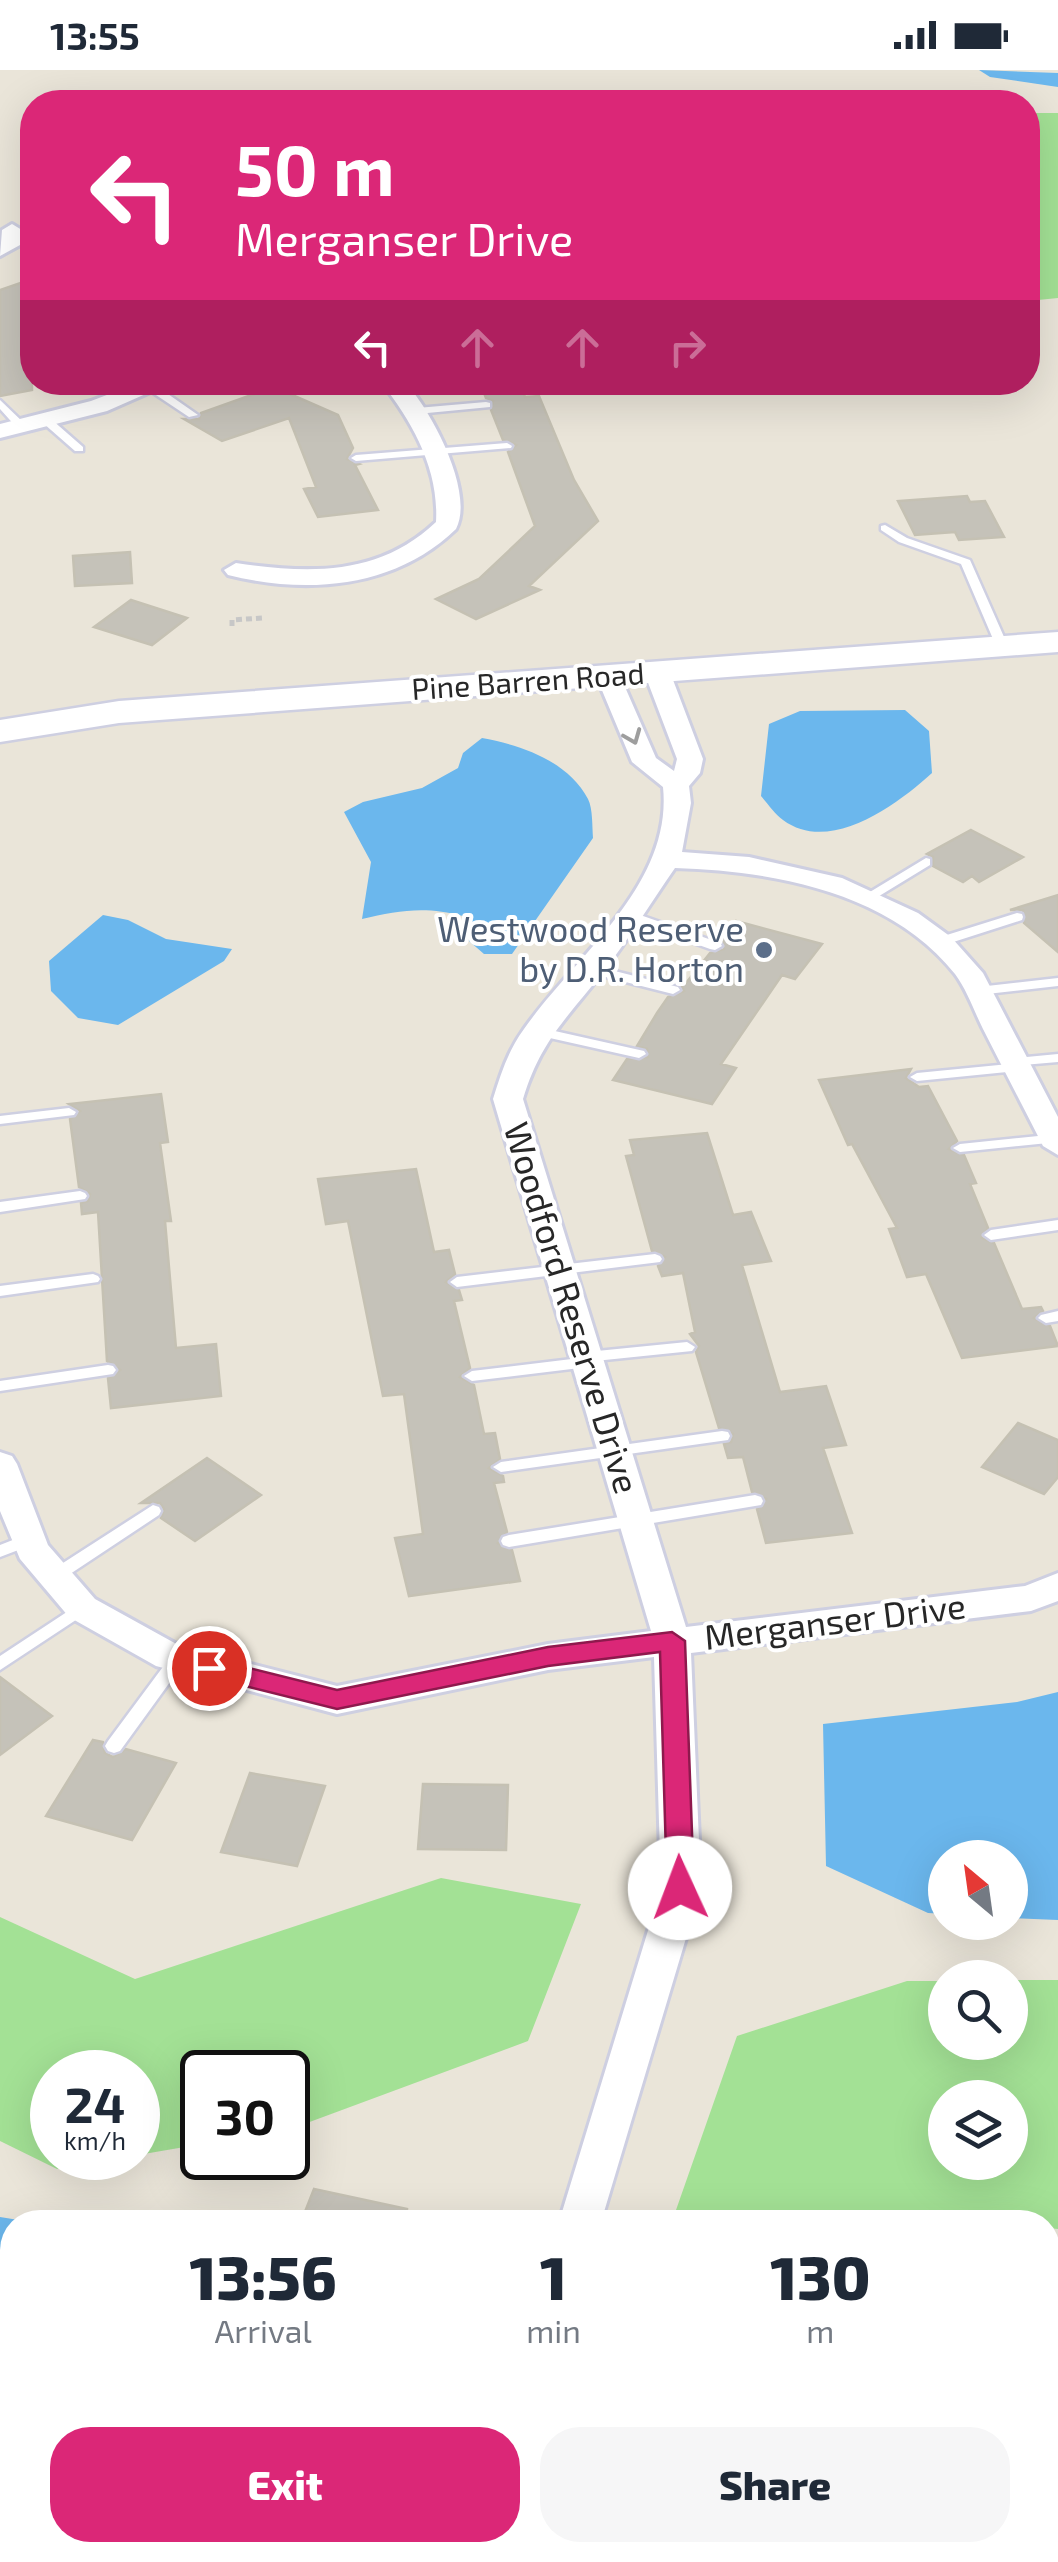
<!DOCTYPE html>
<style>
body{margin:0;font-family:"Exo 2",sans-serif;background:#f6f6f7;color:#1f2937;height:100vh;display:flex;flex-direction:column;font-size:38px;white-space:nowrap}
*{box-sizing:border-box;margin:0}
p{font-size:32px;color:#747a83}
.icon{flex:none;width:55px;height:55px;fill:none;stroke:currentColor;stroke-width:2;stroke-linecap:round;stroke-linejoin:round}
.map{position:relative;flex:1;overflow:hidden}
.details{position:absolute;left:0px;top:2140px;width:1060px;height:352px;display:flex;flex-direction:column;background:#fff;border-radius:40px 40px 0 0;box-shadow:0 10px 40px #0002}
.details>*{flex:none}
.top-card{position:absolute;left:20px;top:20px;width:1020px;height:305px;border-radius:40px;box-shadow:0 10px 40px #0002;background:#db2777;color:#fff;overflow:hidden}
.needle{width:65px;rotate:331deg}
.tools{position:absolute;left:928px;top:1770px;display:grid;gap:20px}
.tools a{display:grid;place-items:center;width:100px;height:100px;border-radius:50%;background:#fff;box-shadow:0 10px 40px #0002;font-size:50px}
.speed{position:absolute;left:30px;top:1980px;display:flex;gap:20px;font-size:50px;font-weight:700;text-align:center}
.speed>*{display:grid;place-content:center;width:130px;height:130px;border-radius:50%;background:#fff;box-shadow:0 10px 40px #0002;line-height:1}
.speed small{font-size:25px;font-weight:400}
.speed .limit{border:5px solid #111;border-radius:15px;background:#fff;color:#111}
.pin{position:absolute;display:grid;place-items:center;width:85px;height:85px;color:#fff;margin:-42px;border:5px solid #fff;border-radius:50%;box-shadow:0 2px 10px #0007}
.me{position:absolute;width:110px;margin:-55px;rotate:358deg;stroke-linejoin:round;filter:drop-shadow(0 0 8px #0008)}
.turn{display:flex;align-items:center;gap:35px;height:210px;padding:0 50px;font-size:45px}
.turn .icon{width:130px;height:130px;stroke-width:2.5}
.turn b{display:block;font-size:70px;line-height:85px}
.lanes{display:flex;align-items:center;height:95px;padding:0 50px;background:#0003;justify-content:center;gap:50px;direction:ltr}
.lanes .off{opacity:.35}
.eta{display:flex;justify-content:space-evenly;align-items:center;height:170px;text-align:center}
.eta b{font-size:60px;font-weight:800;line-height:70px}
.cta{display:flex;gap:20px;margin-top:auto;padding:20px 50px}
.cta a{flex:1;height:115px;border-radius:40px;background:#db2777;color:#fff;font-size:40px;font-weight:800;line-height:115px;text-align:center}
.cta a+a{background:#f6f6f7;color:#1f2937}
.status{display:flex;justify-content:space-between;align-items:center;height:70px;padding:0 50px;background:#fff;direction:ltr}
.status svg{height:28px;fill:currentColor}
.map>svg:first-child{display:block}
</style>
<div class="status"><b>13:55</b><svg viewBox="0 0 49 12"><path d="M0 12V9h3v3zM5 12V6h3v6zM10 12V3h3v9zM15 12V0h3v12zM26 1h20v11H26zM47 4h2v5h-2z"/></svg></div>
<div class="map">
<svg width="1058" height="2492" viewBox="0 0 1058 2492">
<rect width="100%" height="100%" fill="#eae5d9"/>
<path fill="#a3e195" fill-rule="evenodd" d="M1028 43H1058V228L1028 231Z
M441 1808 581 1834 528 1971 288 2060V2002H202V2074L138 2085V2002H52V2088H126L57 2099 0 2071V1847L135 1909Z
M1010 1910H1058V2159L1048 2158V2152H932L676 2140 737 1966 907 1911H945V1972H1010ZM945 2028H1010V2092H945Z"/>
<path fill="#6bb7ed" d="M905 640 929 661 932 703C898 734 830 785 783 750 775 744 768 734 761 726L769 654 800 641Z
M482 668C521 675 568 691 588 729 593 739 592 757 593 768L512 884H484L469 871 463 846C427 836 398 840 362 849L371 792 344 742 363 732 422 718 458 698 463 683Z
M103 845 128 850 166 869 232 879 224 891 118 955 78 948 51 921 49 891Z
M1058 1622V1850L1010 1848V1788H945V1844L928 1843 826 1796 823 1654 1017 1632Z
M0 2147 31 2152H12V2384L0 2416Z"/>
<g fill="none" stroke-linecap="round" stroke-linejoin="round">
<path fill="#6bb7ed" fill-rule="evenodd" d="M979 0 1058 3V17L990 7Z"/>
</g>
<path fill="#c5c2b9" stroke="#c5c1b3" stroke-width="2.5" d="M32 209V320L0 326V220Z
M480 312H519L525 327 539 326 574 410 598 451 529 516 540 520 476 549 436 529 479 509 535 456 508 382 516 375 503 370 491 340 493 331 486 328Z
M274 317 338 345 353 378 347 389 359 394 355 395 378 440 318 447 304 419 316 417 289 348 222 371 184 349H199L201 343Z
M967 426 970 432 985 431 1004 467 959 470 955 462 915 465 898 431Z
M130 482 132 513 75 516 73 486Z
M131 530 187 548 152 575 94 557Z
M971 760 1023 787 979 812 972 806 963 812 933 796V787L927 784Z
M1058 825V882L1024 853 1023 840H1010Z
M736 851 822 874 795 909 782 905 721 994 736 998 712 1034 613 1010 627 989 648 987 647 979 637 976 657 943 668 927 684 921 679 911 686 913 710 883 724 879 721 869Z
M911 999 906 1008 919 1017 928 1016 957 1071 949 1079 964 1085 976 1113 970 1114 988 1158 982 1168 994 1173 1022 1239 1041 1237 1043 1241 1034 1248 1050 1256 1058 1276 962 1288 926 1204 907 1207 889 1159 897 1158 852 1074 848 1075 819 1010Z
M161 1024 168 1072 160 1073 171 1151H165L176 1278 216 1274 221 1326 111 1338 108 1308 120 1300 107 1291 98 1142 82 1144 81 1133 88 1131 90 1124 79 1117 70 1049 80 1041 69 1034Z
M707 1063 733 1145 751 1142 771 1191 742 1195 780 1322 826 1316 846 1375 823 1378 852 1463 766 1473 757 1439 766 1429 752 1422 743 1387 728 1388 724 1374 731 1372 733 1364 719 1358 696 1282 699 1276 690 1264 695 1262 683 1203 662 1206 658 1196 665 1187 652 1181 626 1086 634 1085 630 1070Z
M416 1099 434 1182 449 1180 455 1204 446 1212 459 1220 462 1230 454 1231 470 1298 460 1307 474 1315 484 1364 495 1363 500 1389 489 1398 503 1406 504 1412 494 1413 507 1462 498 1473 512 1480 520 1511 409 1526 395 1468 423 1464 404 1324 383 1326 348 1151 326 1154 318 1109Z
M1018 1353 1058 1370V1407L1044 1424 982 1397Z
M207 1388 261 1425 195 1471 161 1448 164 1439 160 1433H141Z
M0 1607 52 1646 0 1685Z
M93 1670 103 1672 105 1683 113 1687 126 1679 176 1693 132 1770 46 1746Z
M250 1703 325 1716 297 1796 221 1782Z
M423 1714 508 1715 506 1780 418 1779Z
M314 2119 407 2139 406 2152H301Z"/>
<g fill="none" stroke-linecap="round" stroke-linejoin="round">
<defs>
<path id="lane" d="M147 315H155L198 345 189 347 147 319Z
M0 330 26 355V359H18L0 339Z
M486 332 490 333V337L417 344 412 341 417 338Z
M43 349H51L83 377V381H75L43 353Z
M507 373 512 376 511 378 356 391 351 388 356 385Z
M885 455 907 468 970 490 1008 576 1006 578 1002 579 996 576 961 494 899 472 881 460V456Z
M926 788 930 789V795L871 831 866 832 860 828Z
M626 840 720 873 722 876 715 880 710 879 621 847 620 844 621 841Z
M1017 843 1022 844 1023 847 1022 850 944 875H934L932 872 934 869Z
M591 895 678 917 680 920 673 924 586 902 584 899 586 896Z
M1058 908V916L978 925 971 921 978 917Z
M537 957 644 981 646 984 639 988 532 964 530 961 532 958Z
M1058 984V992L1023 995 1022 1000 1017 1001 917 1011 910 1007 917 1003 1009 994 1010 989 1015 988Z
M69 1038 76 1042 74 1045 0 1054V1046Z
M1058 1064V1072L960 1082 953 1078 960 1074Z
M80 1121 85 1123 87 1126 85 1129 0 1142V1132Z
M1058 1150V1160L991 1170 984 1165 991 1160Z
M655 1184 660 1186 662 1189 660 1192 457 1217 450 1212 457 1207Z
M93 1204 98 1206 100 1209 98 1212 0 1226V1216Z
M1058 1241V1251L1046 1253 1038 1248 1041 1245Z
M687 1272 695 1277 692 1281 595 1291 593 1296 588 1297 472 1311 464 1306 472 1301 580 1288 582 1283 587 1282Z
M108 1295 113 1296 116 1300 113 1304 0 1321V1311Z
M722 1361 728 1362 730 1366 728 1370 501 1402 493 1397 501 1392Z
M755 1425 761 1427 763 1431 761 1435 509 1477 503 1475 501 1471 503 1467 509 1465Z
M153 1435 159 1437 161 1441 159 1445 61 1510H49L47 1506 49 1502Z
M28 1464 34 1466 36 1470 34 1474 0 1487V1475Z
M82 1532 88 1534 90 1538 88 1542 0 1600V1586Z
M177 1584 183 1586 185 1590 183 1594 120 1681 114 1683 108 1681 105 1676 108 1671 171 1586Z
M907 2480H929L926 2492H904Z"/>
<path id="street" d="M12 154 22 160 20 175 0 186 2 160Z
M141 312H173L107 341 0 368V354L91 331Z
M381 312H405C431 340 475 422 456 459 395 518 308 525 228 505L224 500 236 493C310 504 379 506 436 452 439 399 413 353 381 312Z
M657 594 670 602 703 689 700 703 689 716 691 733 682 782 749 787 842 808 918 843 951 867 983 903 1058 1047V1085L1043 1076C1023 1037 1003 998 983 959 974 941 967 920 955 904 890 822 773 801 675 798 650 834 627 872 600 906 564 951 540 973 523 1029L686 1557 1025 1516 1058 1503V1531L1031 1541 691 1583 701 1818 601 2152H559L661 1818 654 1587 548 1600 337 1644 156 1596 69 1547 20 1489 0 1441V1382L12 1386 17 1394 48 1475 95 1529 180 1576 337 1616 548 1574 651 1561 493 1029C501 1003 508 981 524 959 575 886 673 815 663 717L632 692 596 606 609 598 618 601 656 688 674 701 677 689 644 602Z
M450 2480H496L492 2492H446Z
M821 2480H907L912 2492H826Z"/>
<path id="secondary" d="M1058 562V582L119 653 0 672V650L119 631Z"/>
</defs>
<use href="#lane" stroke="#cecfe1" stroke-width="5"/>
<use href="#street" stroke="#cecfe1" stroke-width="6"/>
<use href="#secondary" stroke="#cecfe1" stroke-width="5"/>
<path stroke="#c7c7c7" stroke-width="4" stroke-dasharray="5 4" stroke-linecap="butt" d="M248 323 249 312"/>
<path stroke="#c7c7c7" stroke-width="5" stroke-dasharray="6 4" stroke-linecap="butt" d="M232 556V550L263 548"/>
<use href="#lane" fill="#fff" fill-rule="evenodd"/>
<use href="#street" fill="#fff" fill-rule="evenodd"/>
<use href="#secondary" fill="#fff" fill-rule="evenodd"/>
</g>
<defs><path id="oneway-chevron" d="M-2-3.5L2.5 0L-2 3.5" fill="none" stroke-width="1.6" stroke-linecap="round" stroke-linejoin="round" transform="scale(2.5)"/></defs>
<use stroke="#9e9e9e" href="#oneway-chevron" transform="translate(633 667) rotate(68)"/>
<path fill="#db2777" stroke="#8e194d" stroke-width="2.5" d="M672 1562 685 1571 694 1818 690 1825H671L667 1818 660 1582 548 1596 337 1639 209 1607 196 1598 209 1588 337 1620 548 1577Z"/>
<circle fill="#5c6f8a" stroke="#fff" stroke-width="4" cx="764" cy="880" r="10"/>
<g text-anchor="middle" stroke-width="8" stroke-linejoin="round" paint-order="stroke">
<g font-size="30" fill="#272727" stroke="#fff">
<text transform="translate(528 612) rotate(-4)" y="10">Pine Barren Road</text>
</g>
<g font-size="35" fill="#4e5e75" stroke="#fff" text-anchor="end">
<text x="744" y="872">Westwood Reserve<tspan x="744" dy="40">by D.R. Horton</tspan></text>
</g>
<g font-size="35" fill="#272727" stroke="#fff">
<text transform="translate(571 1238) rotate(73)" y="12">Woodford Reserve Drive</text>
<text transform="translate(835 1552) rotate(-7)" y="12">Merganser Drive</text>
</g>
</g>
</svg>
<div class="tools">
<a><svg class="needle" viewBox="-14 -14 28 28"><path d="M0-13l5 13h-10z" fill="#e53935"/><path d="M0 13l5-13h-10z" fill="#747a83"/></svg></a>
<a><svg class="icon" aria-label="search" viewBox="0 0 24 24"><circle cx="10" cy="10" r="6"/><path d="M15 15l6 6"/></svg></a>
<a><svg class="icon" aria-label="layers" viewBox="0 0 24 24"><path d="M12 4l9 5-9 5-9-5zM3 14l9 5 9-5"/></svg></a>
</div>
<div class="speed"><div>24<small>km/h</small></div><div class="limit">30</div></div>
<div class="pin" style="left:209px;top:1598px;background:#d93025"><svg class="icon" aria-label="arrive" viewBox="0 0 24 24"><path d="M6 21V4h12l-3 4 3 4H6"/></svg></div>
<svg class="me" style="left:680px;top:1818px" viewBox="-20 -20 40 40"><circle r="19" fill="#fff"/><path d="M0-13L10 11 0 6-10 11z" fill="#db2777"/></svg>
<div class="top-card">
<div class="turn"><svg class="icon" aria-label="left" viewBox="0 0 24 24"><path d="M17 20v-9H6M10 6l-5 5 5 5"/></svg><div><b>50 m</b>Merganser Drive</div></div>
<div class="lanes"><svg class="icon" aria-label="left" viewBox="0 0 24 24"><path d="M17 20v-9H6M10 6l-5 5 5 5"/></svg><svg class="icon off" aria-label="ahead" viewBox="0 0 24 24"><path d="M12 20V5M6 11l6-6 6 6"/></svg><svg class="icon off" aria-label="ahead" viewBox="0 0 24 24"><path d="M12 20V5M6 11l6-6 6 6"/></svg><svg class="icon off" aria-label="right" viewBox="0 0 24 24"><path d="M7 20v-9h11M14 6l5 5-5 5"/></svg></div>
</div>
<section class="details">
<div class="eta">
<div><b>13:56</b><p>Arrival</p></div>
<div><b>1</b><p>min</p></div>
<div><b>130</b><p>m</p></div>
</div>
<div class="cta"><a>Exit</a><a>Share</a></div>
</section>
</div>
